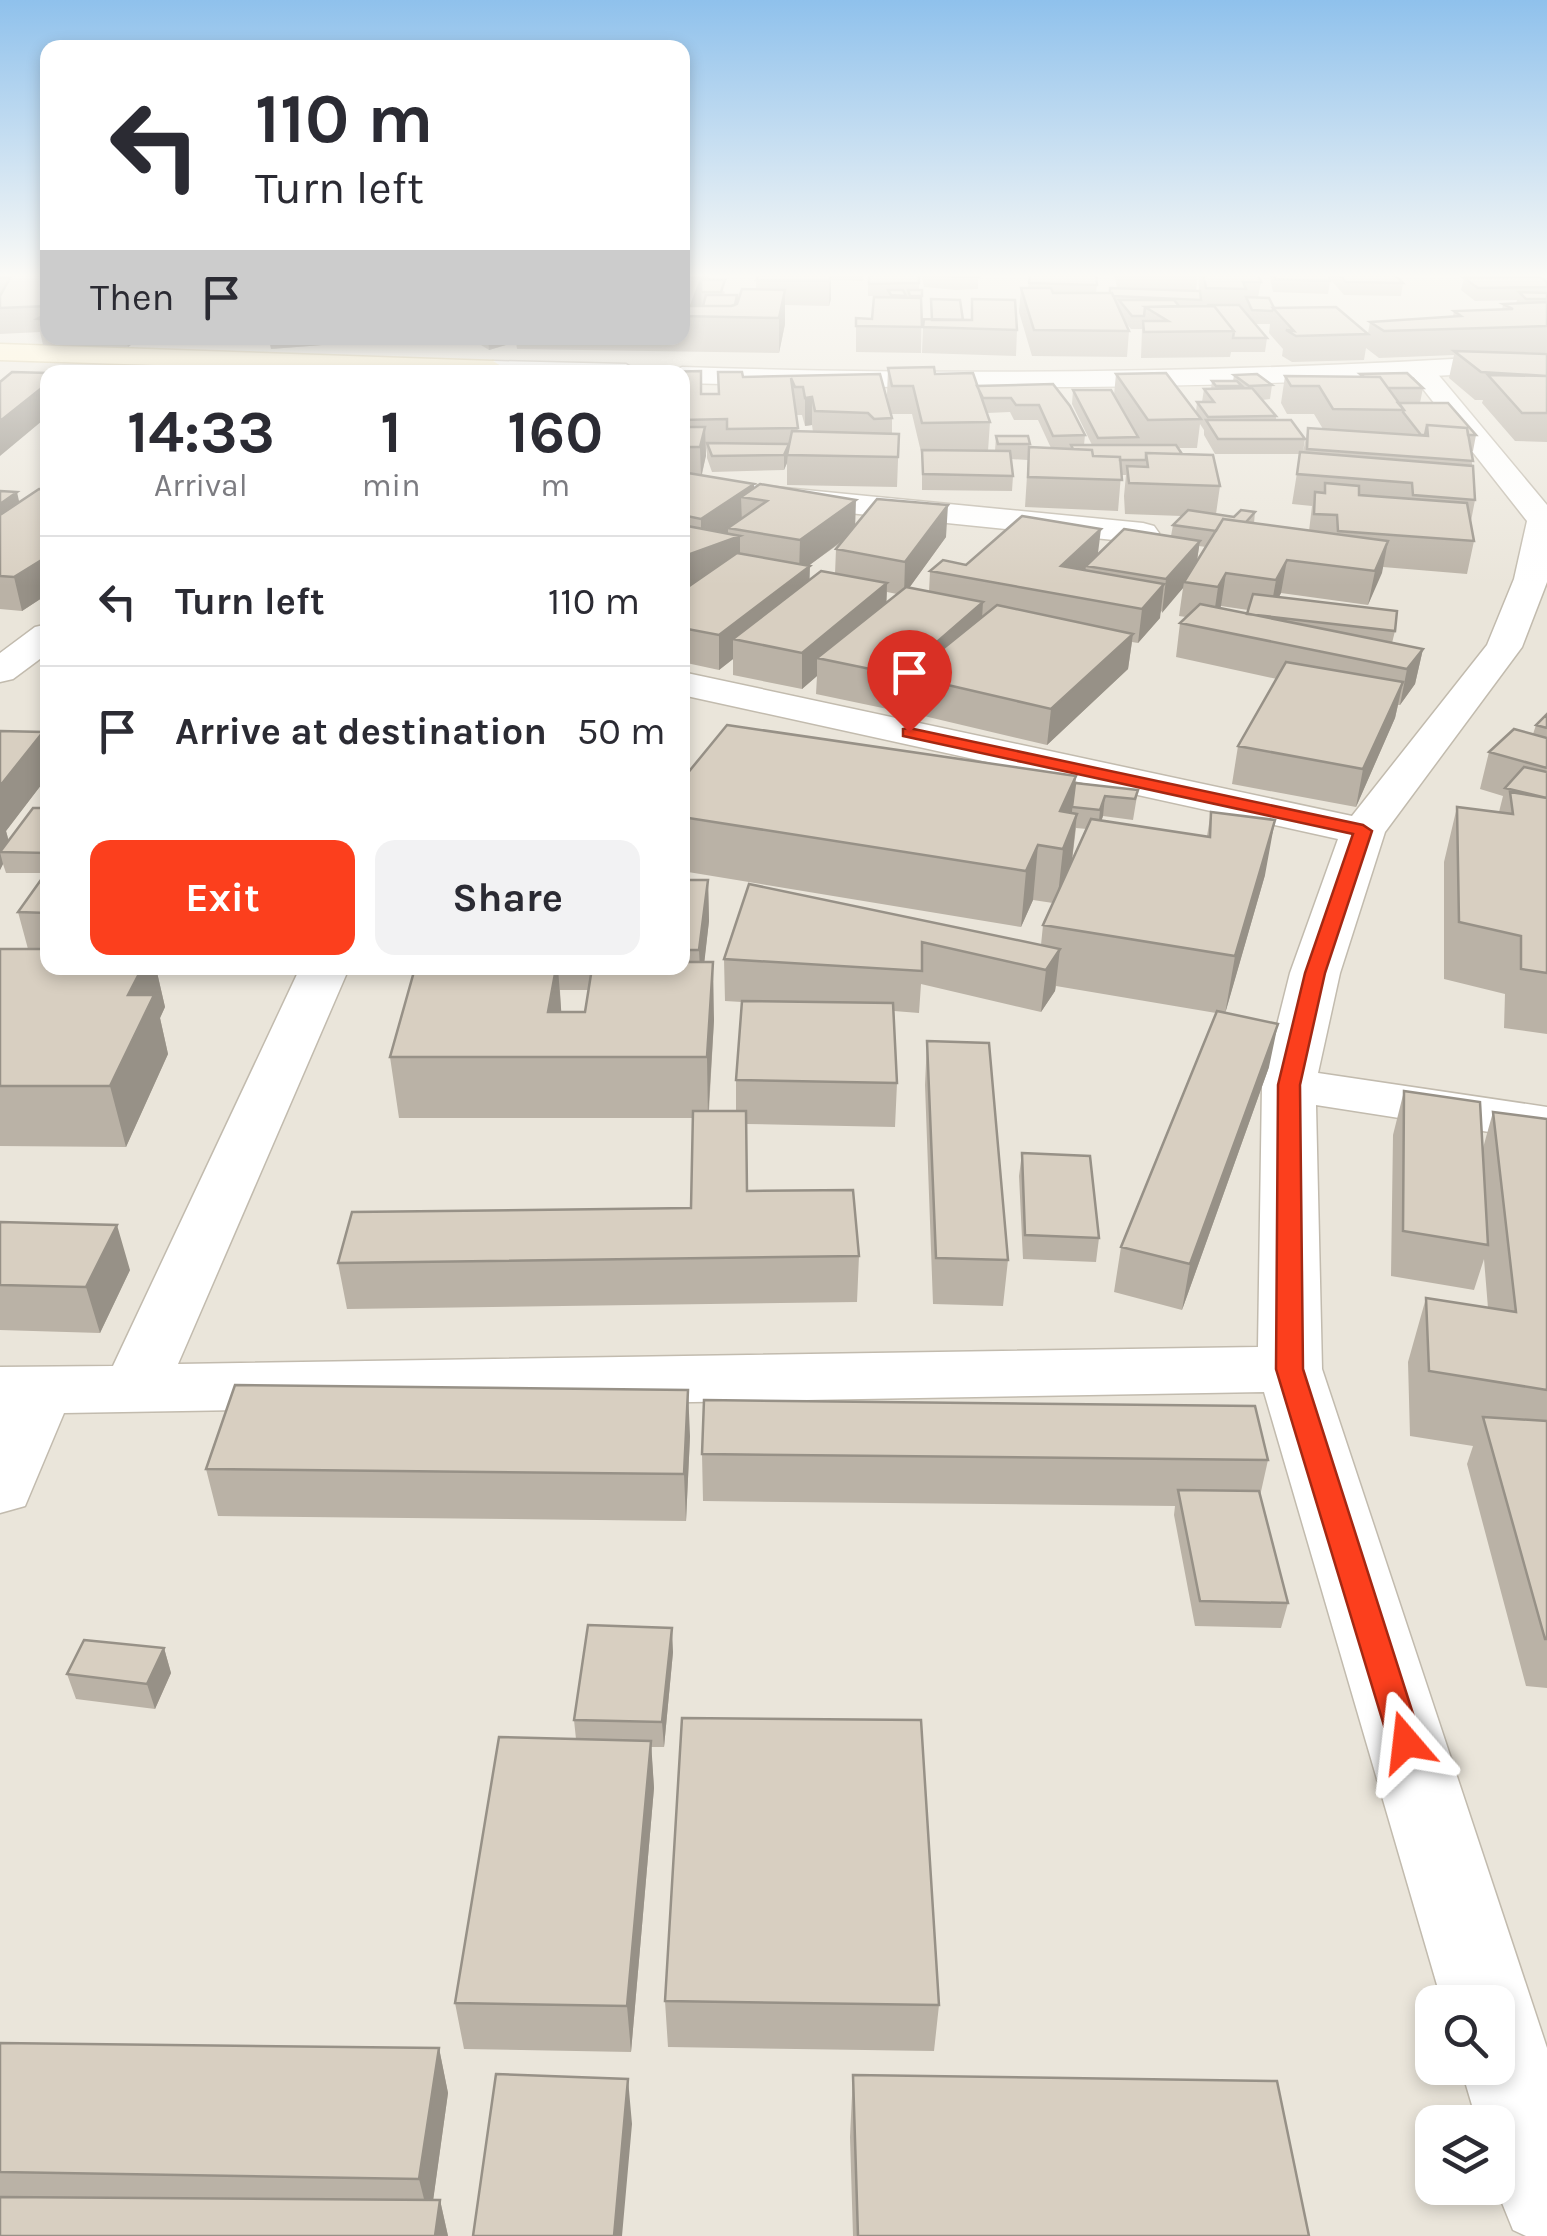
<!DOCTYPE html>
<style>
body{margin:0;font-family:Karla,sans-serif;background:#f2f2f3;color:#2b2b33;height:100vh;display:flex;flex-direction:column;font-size:38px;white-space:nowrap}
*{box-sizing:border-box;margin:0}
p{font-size:32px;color:#7c7c81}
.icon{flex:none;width:55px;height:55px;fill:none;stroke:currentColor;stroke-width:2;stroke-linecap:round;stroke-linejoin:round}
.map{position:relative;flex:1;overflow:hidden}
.details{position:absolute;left:40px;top:365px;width:650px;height:610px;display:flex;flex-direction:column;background:#fff;border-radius:20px;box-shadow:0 5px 15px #0003}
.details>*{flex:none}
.hud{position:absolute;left:40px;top:40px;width:650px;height:305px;border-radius:20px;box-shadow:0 5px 15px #0003;background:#fff;color:#2b2b33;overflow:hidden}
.tools{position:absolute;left:1415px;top:1985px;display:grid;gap:20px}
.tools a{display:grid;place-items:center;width:100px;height:100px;border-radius:20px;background:#fff;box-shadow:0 5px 15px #0003;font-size:50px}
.pin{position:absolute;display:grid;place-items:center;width:85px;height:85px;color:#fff;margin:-102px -42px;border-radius:50% 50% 50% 0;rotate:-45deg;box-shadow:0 0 10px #0007}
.pin .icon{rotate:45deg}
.me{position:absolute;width:110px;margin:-55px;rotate:343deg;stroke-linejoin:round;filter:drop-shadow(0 0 8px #0008)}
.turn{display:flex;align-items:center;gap:35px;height:210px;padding:0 50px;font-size:45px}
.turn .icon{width:130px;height:130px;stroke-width:2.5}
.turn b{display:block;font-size:70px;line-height:85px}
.then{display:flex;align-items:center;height:95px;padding:0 50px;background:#0003;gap:20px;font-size:38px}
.eta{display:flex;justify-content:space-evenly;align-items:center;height:170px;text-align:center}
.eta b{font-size:60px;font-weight:700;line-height:70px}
.primary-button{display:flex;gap:20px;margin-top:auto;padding:20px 50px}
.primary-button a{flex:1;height:115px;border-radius:20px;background:#fc3f1d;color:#fff;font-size:40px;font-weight:700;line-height:115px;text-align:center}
.primary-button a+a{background:#f2f2f3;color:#2b2b33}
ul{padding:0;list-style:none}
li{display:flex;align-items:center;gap:30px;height:130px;padding:0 50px;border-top:2px solid #e1e1e2}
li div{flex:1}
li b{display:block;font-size:38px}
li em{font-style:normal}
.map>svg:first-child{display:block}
</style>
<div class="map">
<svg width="1547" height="2236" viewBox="0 0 1547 2236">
<rect width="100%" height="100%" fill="#f6f3ec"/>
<path fill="#eae5da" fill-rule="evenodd" d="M0 273 48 338H682L683 273H1547V2236H0ZM48 372H682V968H48ZM1432 2002H1498V2068H1432ZM1432 2122H1498V2188H1432Z"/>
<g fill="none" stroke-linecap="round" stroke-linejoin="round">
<defs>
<path id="minor" d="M1422 363 1431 366 1547 505V582L1522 647 1385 832 1340 973 1318 1073 1547 1107V1141L1316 1105 1322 1369 1547 2048V2236H1526L1513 2230 1496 2188 1498 2122H1477L1461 2068H1498V2002H1442L1264 1392 64 1413 25 1506 0 1513V1367L113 1366 300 968H349L178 1364 1258 1347 1262 1085 1290 973 1338 839 682 695V672L1352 816 1487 645 1514 579 1527 521 1409 371Z
M682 478 1143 523 1154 526 1159 533 1154 540 1143 543 682 496Z
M48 624V653L13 679 0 682V653L35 627Z"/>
<path id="tertiary" d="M1547 353V369C1259 389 971 391 682 383V372H671L682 367C971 376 1259 373 1547 353Z
M493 361 626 364 639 372H483L484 364Z"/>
<path id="secondary" d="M0 344 493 361 506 369 503 372H371L0 360Z"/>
</defs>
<use href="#minor" stroke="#c2bbae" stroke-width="3"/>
<use href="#tertiary" stroke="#c2bbae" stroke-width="3"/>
<use href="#secondary" stroke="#d6c79b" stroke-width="3"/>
<use href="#minor" fill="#fff" fill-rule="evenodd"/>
<use href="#tertiary" fill="#fff" fill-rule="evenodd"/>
<use href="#secondary" fill="#fff3cd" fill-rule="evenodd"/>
</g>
<path fill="#bab2a6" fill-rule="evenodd" d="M0 273H48V338H141L128 347 43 345 40 332 0 334Z
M682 273H725V275H709L708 279 725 292 724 295 737 304 756 289V280L760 273H818V274L824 275V273H864L863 281 831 280V299L829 306 785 305V324L779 353 517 349 516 342 489 350 470 338H682Z
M868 273H919V290H922L921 353 856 352V318L872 319 888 297V296H868Z
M921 273H978V289L956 290 924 287Z
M1030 273 1097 285 1096 293H1109L1117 288 1114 273H1198L1196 291H1199L1198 273H1257L1261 282 1258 297 1274 308 1368 333 1370 322 1453 316 1454 311 1502 310 1503 304 1516 303 1517 300 1475 301 1461 290 1464 278 1546 281 1547 278V352L1510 353 1547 354V442L1515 441 1482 403 1483 400H1475L1449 378 1454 355 1379 358 1366 348 1364 360 1292 362 1282 356 1283 349 1269 333 1270 324H1255L1267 338 1265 352H1231L1230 357 1141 358 1142 329H1131L1125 322 1129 331 1127 357 1032 356 1019 312 1021 288H1028Z
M1270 273H1328L1330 281 1328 294 1273 292 1270 278Z
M1331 273H1393L1403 283 1401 296 1344 295 1330 279Z
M931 299 963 320H971L972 299 1017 330 1016 356 922 353 923 327 931 320Z
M156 338H359L360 342 271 349 270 343 157 340Z
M888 368 935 374 977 386 1053 384 1085 435 1084 445H1092L1072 404 1073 390 1114 395 1116 374 1196 412 1197 402H1202L1204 389H1211L1212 381H1233L1234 375 1272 385 1270 399 1262 400 1276 416V420L1305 439 1303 452 1308 428 1323 429 1314 414H1287L1281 403 1285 376 1360 377V374L1423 388 1420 403 1476 435 1473 451H1471L1475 500 1471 521 1474 541 1467 574 1383 567 1368 605 1281 593 1279 597 1395 631 1392 643 1423 649 1415 684 1400 705H1398L1395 718 1356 807 1232 784 1238 746 1277 679 1176 657 1180 623 1186 617 1179 616 1183 588 1160 613V618L1138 643 1132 642 1128 669 1047 745 907 712V702L897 711 816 694 817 676 802 689 733 675V659L719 670 682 662V372L701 394H719L743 377 880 374 892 418V433L899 434 897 487 787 485V463L784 470 712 472 707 458V448L702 475 754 488 855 525 946 537 909 588 929 592 930 571 966 565 1098 554 1171 536 1173 525 1182 516 1125 514 1124 496 1126 475H1121L1118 511 1025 507 1028 460 1011 459 1013 476 1012 491 922 490V452H921L912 414H891L887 395ZM1010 412 1014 420H1038L1051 448 1029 447 1030 444 996 436 995 451H988L990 422 987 413ZM796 415H802L805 426 812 425 813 432 798 431ZM1200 424 1204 430V435L1215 454H1300L1292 504 1312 506 1309 531 1254 523 1255 512 1234 517 1216 514 1220 486 1182 454 1178 448H1197ZM843 541 836 549 835 574 809 580 808 566ZM1199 546 1206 547 1197 561ZM887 592 897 594 886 603ZM1221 606 1248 610 1247 614 1220 608Z
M48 490V594L22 611 0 609V491L19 502Z
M1547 714V1034L1504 1028 1505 994 1444 979V862L1457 807 1499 812 1503 796 1480 789 1489 752 1533 734 1536 725Z
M0 731 43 732 48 749V776L6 831 9 841 48 808V968H156L165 1007 160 1018 168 1054 126 1147 0 1146V949H28L18 912 45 873H6L3 864 0 870Z
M1076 776 1075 782 1138 790 1133 820 1103 816 1101 821 1207 836 1211 812 1265 875 1225 1013 1269 1067 1182 1310 1114 1292 1121 1247 1216 1013 1056 986 1055 991 1041 1012 921 984 919 1013 894 1011 897 1083 895 1127 746 1124 747 1191 859 1256 857 1302 347 1309 338 1263 691 1208 693 1118H399L390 1057 415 968H682V880H708L709 921 704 962 714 1020 709 1111H736V1080L742 1002 725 1001 724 959 749 884 1041 945 1043 925 1053 903 1033 900 1021 927 682 871V780ZM1076 828 1087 829 1072 861ZM560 990H589L585 1012H561Z
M927 1041 1008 1260 1003 1306 933 1304 925 1085Z
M1404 1091 1483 1148 1493 1112 1547 1119V1688L1526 1686 1467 1464 1473 1446 1410 1436 1408 1362 1426 1298 1488 1308 1484 1259 1474 1290 1391 1276 1393 1135Z
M1022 1153 1099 1238 1096 1262 1023 1259 1019 1176Z
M0 1222 130 1270 100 1333 0 1330Z
M690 1436 686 1521 218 1516 206 1469Z
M702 1454 1268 1460 1260 1496 1288 1603 1281 1628 1195 1626 1174 1515 1175 1506 703 1501Z
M164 1648 171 1673 155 1709 76 1699 67 1674Z
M673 1652 664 1747H651L654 1788 631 2052 464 2049 455 2003 576 1739 574 1720Z
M665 2001 939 2005 934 2051 668 2047Z
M0 2043 439 2048 448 2093 433 2200H440L448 2236H0Z
M853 2075 1309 2236H853L850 2137Z"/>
<path fill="#979187" d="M831 275V299L829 306V281Z
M701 279 702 313 691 306Z
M785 290V324L779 353V318Z
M126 338H141L128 347Z
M269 338H359L360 342 271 349Z
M488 338H516V342L489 350Z
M48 383V416L0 456V421Z
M812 397V425L805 426V398Z
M705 427 706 456 701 477 700 447Z
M789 444 787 463 784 470V455Z
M754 484V499L741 497 742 523 728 528V533L740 536V568L682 590V557L701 550V519Z
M17 492 24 523 0 541V504Z
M856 500 855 531 799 573 800 540Z
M948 505 946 537 904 595 905 562Z
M1101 529 1097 561 1086 566 1085 573 1061 566Z
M1200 541 1195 573 1184 582 1183 588 1162 613 1166 579Z
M1388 541 1382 573 1368 605 1375 571Z
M48 556V594L22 611 14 577Z
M1287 560 1281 593 1270 613 1276 580Z
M810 566 809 599 733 639V659L719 670V635Z
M1226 573 1221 606 1213 621 1218 587Z
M887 583 886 617 817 658V676L802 689V653Z
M1164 584 1160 618 1138 643 1142 609Z
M983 602 981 636 909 676 907 702 897 711 899 675Z
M1133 634 1128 669 1047 745 1051 709Z
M1423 649 1415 684 1400 705 1407 669Z
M1403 682 1395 718 1356 807 1363 769Z
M43 732 48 749V776L6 831 11 850 0 852 3 864 0 870V786Z
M1076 776 1070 829 1060 811Z
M1105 796 1103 816 1098 831 1100 810Z
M1077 814 1071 868 1057 904 1063 849Z
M1275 820 1265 875 1225 1014 1235 956Z
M1038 845 1033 900 1021 927 1026 871Z
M708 880 709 921 701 992 699 950Z
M1060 949 1055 991 1041 1012 1046 970Z
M713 962 714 1020 708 1118 707 1057Z
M142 968H156L165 1007 160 1018 168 1054 126 1147 110 1086 128 995Z
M556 968H558L562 1021 548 1012Z
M1278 1024 1269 1067 1182 1310 1190 1264Z
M117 1225 130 1270 100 1333 86 1287Z
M688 1390 690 1436 686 1521 684 1474Z
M672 1628 673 1652 664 1747 662 1722Z
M164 1648 171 1673 155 1709 147 1684Z
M651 1741 654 1788 631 2052 627 2006Z
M439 2048 448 2093 430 2223 419 2179Z
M628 2079 632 2124 622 2236H614Z
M440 2200 448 2236H435Z"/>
<path fill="#d8cfc1" stroke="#979187" stroke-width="2.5" d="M0 273H48V306L0 308V296L10 278H0Z
M682 273H707L706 276H682Z
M760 273H812L811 274 831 275 829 281 756 280Z
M869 273H919V283L869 284Z
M924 273H978L979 277H956L925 274Z
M1030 273H1096L1097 285 1029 283Z
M1203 273H1257L1261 282H1243L1246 289 1206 288Z
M1273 273H1328L1330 281 1275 279Z
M1338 273H1393L1403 283 1346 282Z
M1540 277 1547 282V287L1478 288 1464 278Z
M682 278 701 279 691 306H731L737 304 742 289 785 290 779 318 682 316Z
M701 279 725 280 721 292H701Z
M1021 288H1051L1053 293H1112L1129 331 1034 330Z
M1110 288 1200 291 1201 300 1113 296 1112 293H1110Z
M888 290H903L906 296 891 295Z
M908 290H922V296H910Z
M1519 292 1547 293V299H1526Z
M706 295H737L735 305 731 306H703Z
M874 297 921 298 922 327 856 326V318L872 319Z
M1246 297 1269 298 1274 308 1272 311 1252 310Z
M931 299 960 300 963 320H932Z
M972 299 1015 300 1017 330 923 327 924 319 972 320Z
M1119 300H1174L1179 306 1145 307 1144 316H1132Z
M1547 302V326L1384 331 1370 322 1461 316 1454 311 1513 309 1503 304Z
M1207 305H1239L1267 338H1233L1234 331 1214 306Z
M1214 306 1234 331 1144 332 1143 321H1168L1145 307Z
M1336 307 1368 334 1296 336 1286 330 1294 331 1273 308Z
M48 313V320L37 319Z
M1454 351 1547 354V376L1481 372Z
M934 367 935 374 973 373 990 422 922 423 913 386H892L888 368Z
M701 371V394H719L718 372H742L743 377 880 374 892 418 874 419 868 413 815 411 812 397 805 398 803 387H795L791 378 798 428 727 429V419L682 420V372H659Z
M12 372 48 373V383L0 421V382Z
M1166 373 1201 419 1148 420 1116 374Z
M1407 373 1423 388H1388L1380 377H1364L1360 374Z
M1257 374 1272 385 1249 386 1234 375Z
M1488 375 1547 376V413H1522Z
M1285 376 1380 377 1404 410 1333 409 1319 386H1291Z
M1212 381H1237L1242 386H1216Z
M1053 384 1070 406 1085 435 1053 436 1039 405H1016L1011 398H983L977 386Z
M1252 388 1276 416 1208 417 1197 402H1214L1204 389Z
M1073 390H1111L1138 437 1098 438Z
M1398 403H1448L1476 435H1468L1467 428 1427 425 1425 435H1421L1403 412 1404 410Z
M1206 420H1291L1305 439H1218Z
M1427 425 1467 428 1473 461 1307 449 1308 428 1428 436Z
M682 427H705L700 447H682Z
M792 431 899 434 898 457 787 455Z
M996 436H1028L1030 444H998Z
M707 443 789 444 784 455 712 456Z
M1071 445H1176L1182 454 1146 453V460H1120V457L1093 456 1092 450 1073 449Z
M1029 447 1092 450 1093 456 1120 457 1122 480 1028 477Z
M922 450 1010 451 1013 476 923 474Z
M1300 452 1473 466 1475 500 1413 495 1412 483 1297 474Z
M1146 453 1213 455 1220 486 1129 483 1127 466 1148 467Z
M688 473 754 484 701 519 682 515V476Z
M1325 483 1359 486V495L1467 503 1474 541 1338 531 1337 515 1314 514 1315 492 1325 493Z
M760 484 856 500 800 540 728 528 767 501 741 497Z
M39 489 48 490V556L14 577 0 576V515Z
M0 491 17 492 0 504Z
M877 499 948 505 905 562 836 549Z
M1188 510 1234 517 1241 510 1255 512 1246 522 1223 519 1216 531 1173 525Z
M1022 516 1101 529 1061 566 1164 584 1142 609 930 571 943 560 966 565Z
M1223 519 1388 541 1375 571 1287 560 1276 580 1226 573 1218 587 1184 582Z
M682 525 740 536 682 557Z
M1124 529 1200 541 1166 579 1086 566Z
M737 553 810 566 719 635 682 628V591Z
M821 571 887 583 802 653 733 639Z
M906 587 983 602 899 675 817 658Z
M1253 594 1397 611 1395 631 1247 614Z
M1200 604 1423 649 1407 669 1180 623Z
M997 605 1133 634 1051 709 909 676Z
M1286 662 1403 682 1363 769 1238 746Z
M1547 714V728L1536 725Z
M727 725 1076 776 1060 811 1077 814 1063 849 1038 845 1026 871 682 817V780Z
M1514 729 1547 738V768L1489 752Z
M0 731 43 732 0 786Z
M1524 767 1547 772V798L1505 788Z
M1075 783 1138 790 1135 799 1105 796 1100 810 1072 807Z
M1510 792 1547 798V973L1521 969V936L1459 922 1457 807 1513 814Z
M33 808H48V853L0 852Z
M1211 812 1275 820 1235 956 1043 925 1091 819 1210 837Z
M48 870V913L18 912Z
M682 880H708L699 950H682Z
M749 884 1060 949 1046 970 922 942V971L724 959Z
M0 949H48V968H142L128 995H154L110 1086H0Z
M682 962H713L707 1057H390L415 968H556L548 1012H585L592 968H682Z
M742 1001 893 1003 897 1083 736 1080Z
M1217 1011 1278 1024 1190 1264 1121 1247Z
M927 1041 989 1043 1008 1260 936 1258Z
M1404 1091 1480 1102 1488 1245 1403 1231Z
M693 1111H746L747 1191 853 1190 859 1256 338 1263 352 1212 691 1208Z
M1493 1112 1547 1119V1390L1429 1371 1426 1298 1516 1312Z
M1022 1153 1090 1156 1099 1238 1025 1235Z
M0 1222 117 1225 86 1287 0 1285Z
M235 1385 688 1390 684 1474 206 1469Z
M704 1400 1255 1406 1268 1460 702 1454Z
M1483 1417 1547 1421V1639H1545Z
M1178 1490 1259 1491 1288 1603 1200 1601Z
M588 1625 672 1628 662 1722 574 1720Z
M84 1640 164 1648 147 1684 67 1674Z
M682 1718 921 1720 939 2005 665 2001Z
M499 1737 651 1741 627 2006 455 2003Z
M0 2043 439 2048 419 2179 0 2172Z
M496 2074 628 2079 614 2236H473Z
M853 2075 1277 2081 1309 2236H858Z
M0 2197 440 2200 435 2236H0Z"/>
<linearGradient id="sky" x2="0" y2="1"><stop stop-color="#8fc1ec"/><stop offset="0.47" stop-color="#fbfaf6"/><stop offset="1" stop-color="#fbfaf6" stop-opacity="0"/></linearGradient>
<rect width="1547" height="586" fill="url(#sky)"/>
<path fill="#fc3f1d" stroke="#a42913" stroke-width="2.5" d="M909 728 1363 825 1372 831 1325 973 1300 1085 1303 1369 1422 1742 1417 1752 1406 1756 1394 1752 1389 1742 1276 1369 1278 1085 1305 973 1353 834 903 736V729Z"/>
</svg>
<div class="tools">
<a><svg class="icon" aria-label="search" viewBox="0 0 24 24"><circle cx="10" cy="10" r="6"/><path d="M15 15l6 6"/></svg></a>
<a><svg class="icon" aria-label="layers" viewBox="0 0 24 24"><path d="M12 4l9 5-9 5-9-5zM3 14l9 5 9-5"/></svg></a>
</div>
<div class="pin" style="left:909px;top:732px;background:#d93025"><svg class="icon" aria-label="arrive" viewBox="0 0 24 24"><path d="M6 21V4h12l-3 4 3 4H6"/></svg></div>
<svg class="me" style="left:1406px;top:1742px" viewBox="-20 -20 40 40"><path d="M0-17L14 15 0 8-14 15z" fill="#fc3f1d" stroke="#fff" stroke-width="4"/></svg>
<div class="hud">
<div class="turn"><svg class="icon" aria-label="left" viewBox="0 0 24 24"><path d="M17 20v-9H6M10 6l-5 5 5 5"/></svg><div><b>110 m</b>Turn left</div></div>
<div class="then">Then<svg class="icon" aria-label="arrive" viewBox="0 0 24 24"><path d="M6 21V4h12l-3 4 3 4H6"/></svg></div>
</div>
<section class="details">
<div class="eta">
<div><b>14:33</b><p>Arrival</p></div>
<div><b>1</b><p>min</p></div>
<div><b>160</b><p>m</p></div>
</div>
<ul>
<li><svg class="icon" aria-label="left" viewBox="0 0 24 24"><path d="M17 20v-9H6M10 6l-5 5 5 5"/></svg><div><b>Turn left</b></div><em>110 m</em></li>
<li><svg class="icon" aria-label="arrive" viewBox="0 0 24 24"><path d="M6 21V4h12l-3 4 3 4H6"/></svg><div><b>Arrive at destination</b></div><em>50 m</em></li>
</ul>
<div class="primary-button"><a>Exit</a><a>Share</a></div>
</section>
</div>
